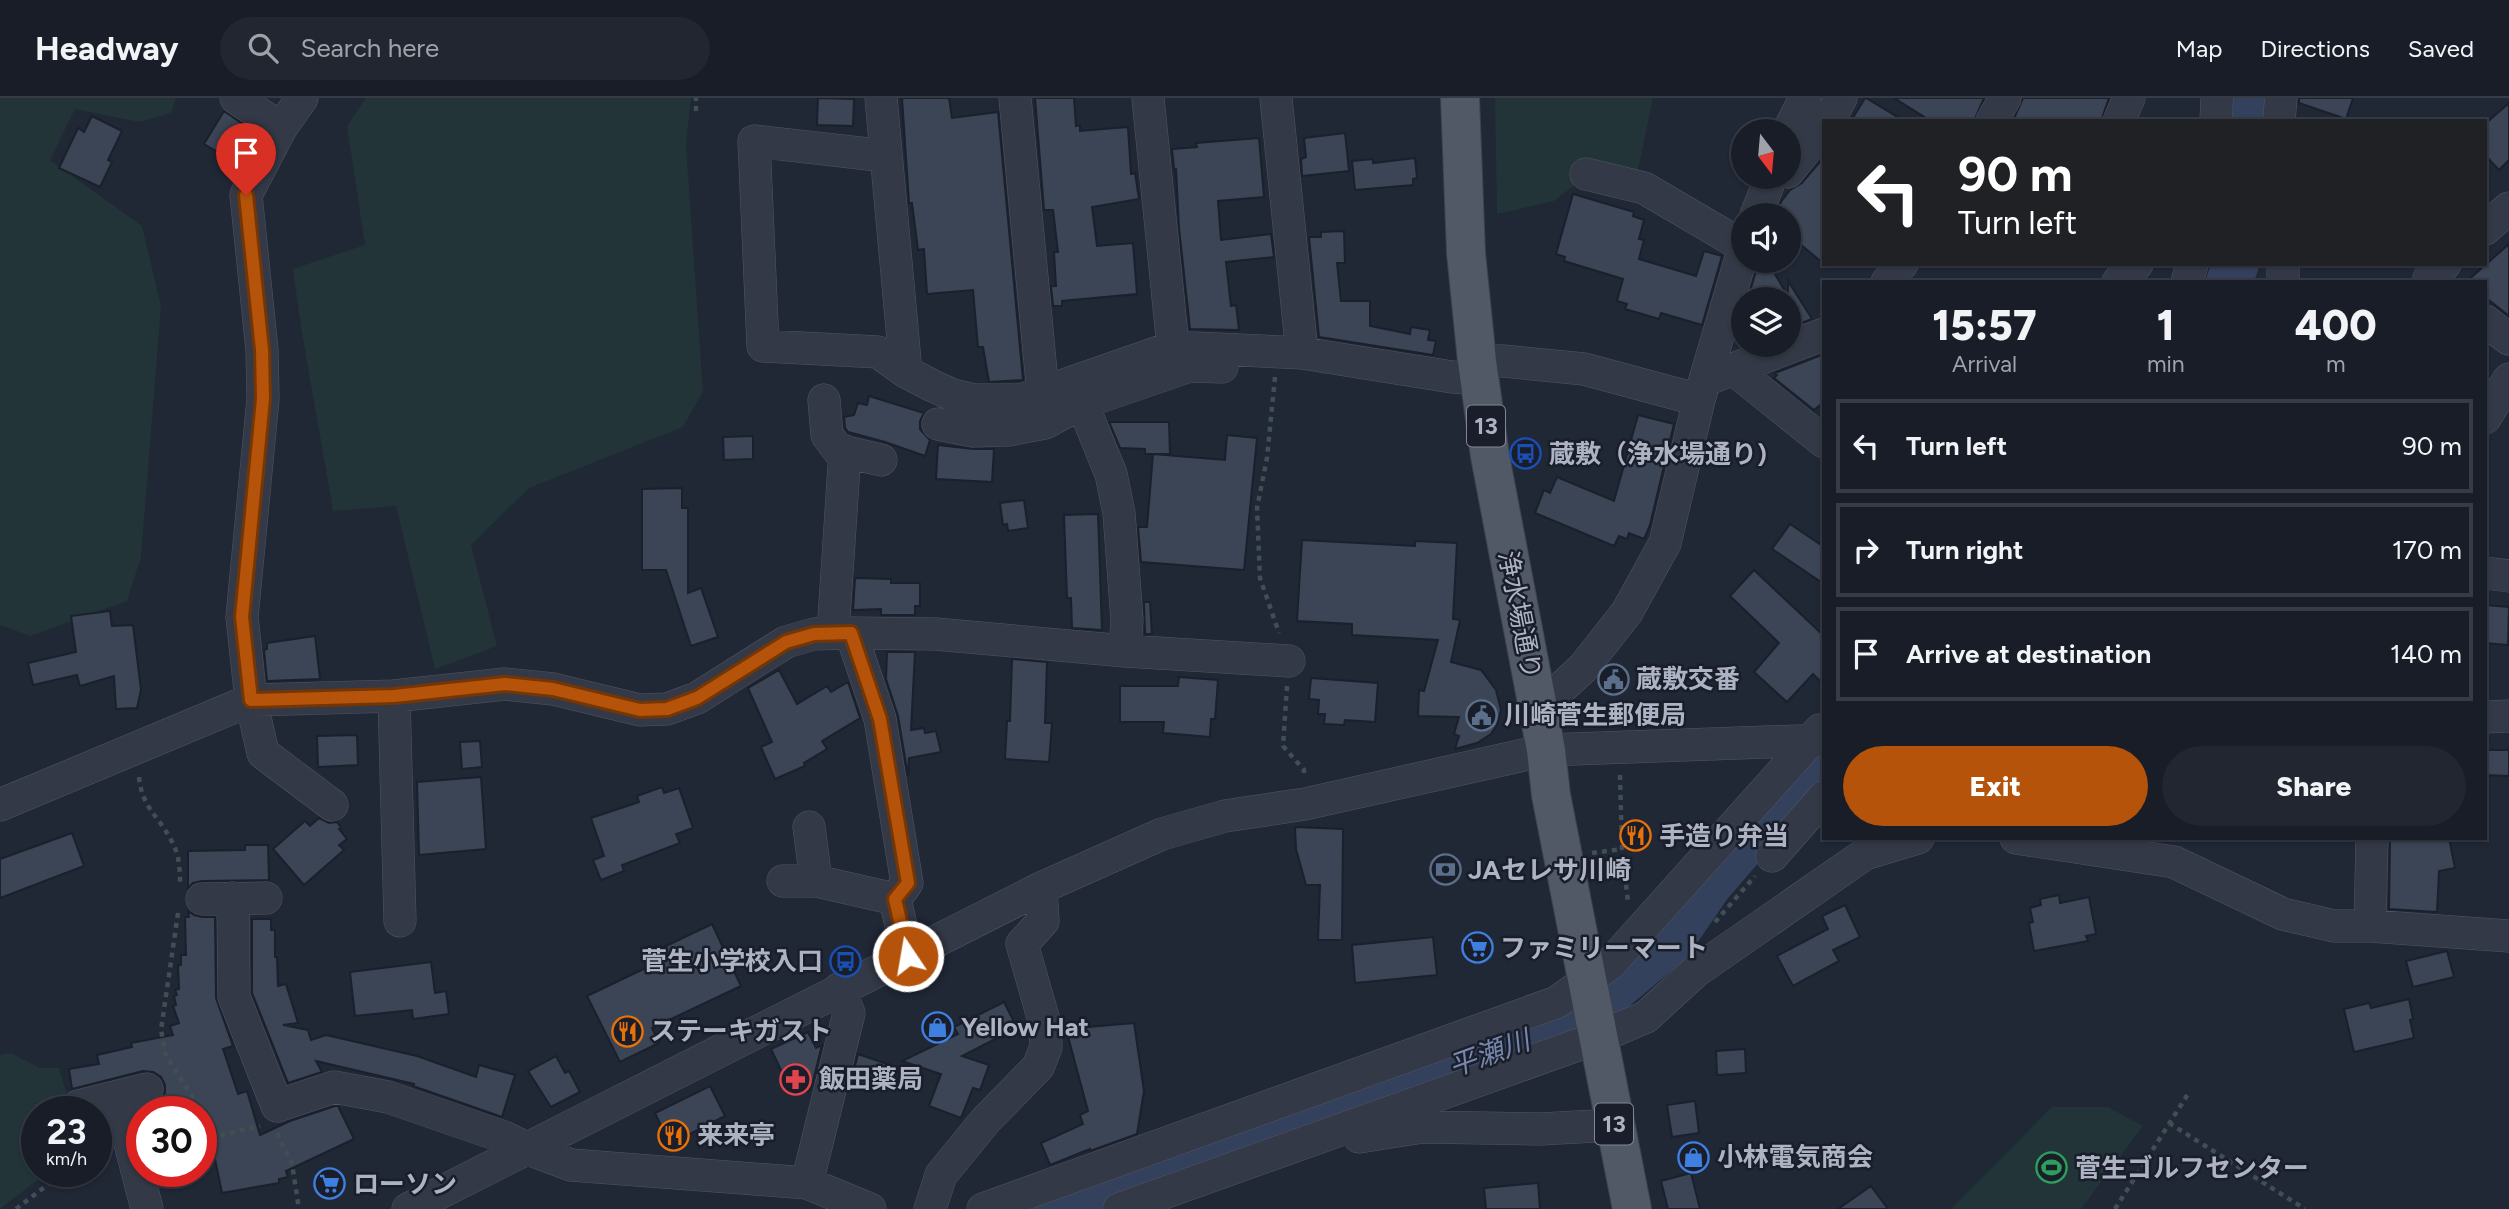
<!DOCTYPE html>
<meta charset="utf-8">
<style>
body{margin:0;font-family:Figtree,"Noto Sans JP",sans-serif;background:#212630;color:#f1f3f6;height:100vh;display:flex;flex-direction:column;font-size:26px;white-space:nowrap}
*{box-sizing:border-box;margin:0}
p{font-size:23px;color:#9fa2a8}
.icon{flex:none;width:38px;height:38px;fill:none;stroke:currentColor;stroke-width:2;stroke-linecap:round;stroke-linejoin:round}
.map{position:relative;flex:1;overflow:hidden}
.drawer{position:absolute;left:1822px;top:182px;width:665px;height:560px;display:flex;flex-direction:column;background:#181d28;border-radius:0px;box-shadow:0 2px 5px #0004,0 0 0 2px #363b45}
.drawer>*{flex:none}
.banner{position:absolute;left:1822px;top:21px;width:665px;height:147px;border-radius:0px;box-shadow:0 2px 5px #0004,0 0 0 2px #363b45;background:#202124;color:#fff;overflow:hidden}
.needle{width:46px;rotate:164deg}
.tools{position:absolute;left:1731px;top:21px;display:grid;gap:14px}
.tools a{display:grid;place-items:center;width:70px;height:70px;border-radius:50%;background:#181d28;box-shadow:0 2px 5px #0004,0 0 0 2px #363b45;font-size:35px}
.speed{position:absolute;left:21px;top:998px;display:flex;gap:14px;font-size:35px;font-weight:700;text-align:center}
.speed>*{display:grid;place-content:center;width:91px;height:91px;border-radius:50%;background:#181d28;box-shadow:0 2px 5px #0004,0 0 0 2px #363b45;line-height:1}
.speed small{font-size:18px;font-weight:400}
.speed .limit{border:10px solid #d22;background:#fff;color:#111}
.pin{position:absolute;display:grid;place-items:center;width:60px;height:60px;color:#fff;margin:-72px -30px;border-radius:50% 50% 50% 0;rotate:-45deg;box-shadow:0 0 7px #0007}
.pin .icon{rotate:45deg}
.me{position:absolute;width:77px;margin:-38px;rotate:348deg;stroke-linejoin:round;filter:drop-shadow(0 0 5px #0008)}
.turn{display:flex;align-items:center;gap:24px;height:147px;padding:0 21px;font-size:32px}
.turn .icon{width:91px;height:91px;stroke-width:2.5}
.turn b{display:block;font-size:49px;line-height:60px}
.eta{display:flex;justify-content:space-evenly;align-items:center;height:119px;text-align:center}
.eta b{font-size:42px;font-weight:800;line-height:49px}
.action{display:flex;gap:14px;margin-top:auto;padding:14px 21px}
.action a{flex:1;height:80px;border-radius:42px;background:#b45309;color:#fff;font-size:28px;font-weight:800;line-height:80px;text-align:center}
.action a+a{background:#212630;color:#f1f3f6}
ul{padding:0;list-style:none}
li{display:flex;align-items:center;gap:21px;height:94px;margin:0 14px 10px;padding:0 7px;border:4px solid #363b45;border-radius:0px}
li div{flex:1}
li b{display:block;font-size:26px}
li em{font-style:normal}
header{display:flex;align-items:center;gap:42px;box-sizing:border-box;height:98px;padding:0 35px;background:#181d28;border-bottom:2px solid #363b45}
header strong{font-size:33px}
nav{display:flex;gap:38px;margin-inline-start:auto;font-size:24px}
.search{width:490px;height:63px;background:#212630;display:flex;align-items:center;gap:18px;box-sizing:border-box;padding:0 24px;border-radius:38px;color:#9fa2a8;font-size:26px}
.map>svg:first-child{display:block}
</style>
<header>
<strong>Headway</strong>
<div class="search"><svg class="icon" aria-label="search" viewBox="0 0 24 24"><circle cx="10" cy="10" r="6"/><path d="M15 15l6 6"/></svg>Search here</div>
<nav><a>Map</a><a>Directions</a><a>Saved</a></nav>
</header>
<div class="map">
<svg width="2509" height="1111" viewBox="0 0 2509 1111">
<rect width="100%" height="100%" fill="#202735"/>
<path fill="#223437" d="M0 0H176L171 15 139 24 75 11 50 62 142 128 161 208 141 459 127 503 30 538 0 527Z
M366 0H691L686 47 703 294 683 329 529 390 471 447 497 548 435 571 396 408 333 413C320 332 303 252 293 171L365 147 347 28Z
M1495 0H1653L1636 82 1580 83 1554 103 1497 116Z
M11 955 40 970H59L72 1013H37V1073H49L0 1111V957Z
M2052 1009H2108L2143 1028 2081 1111H1951Z"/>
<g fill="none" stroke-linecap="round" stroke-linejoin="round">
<path stroke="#33415d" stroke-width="46" d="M2254 23V0
M2229 184 2236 166
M1056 1111 1131 1087 1561 929 1601 902 1670 844 1709 787 1824 654"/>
</g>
<path fill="#3c4556" stroke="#1a202c" stroke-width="2" d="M818 0 854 1 853 28 817 27Z
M902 0H949L952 20 998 14 1023 282 989 284 983 249H978L973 192 927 196 924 151 918 152 912 105H909Z
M1035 0H1074L1076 28 1080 27V33L1128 29 1131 76 1135 75 1139 101 1092 109 1097 148 1133 145 1137 196 1062 203V208H1053L1051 188H1056L1054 154H1058L1053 112H1044Z
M1865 0H1866L1904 23H1851Z
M1894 0H1984L1974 23H1931Z
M2023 0H2109L2101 23H2013Z
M2299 0H2353L2346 21 2299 5Z
M2509 5V62L2499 72 2485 57V26Z
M224 13 247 29 228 60 204 46Z
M92 18 122 33 108 62 112 64 100 89 59 70 78 30 84 34Z
M1345 35 1349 73 1302 78 1301 61 1306 59 1304 40Z
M1259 40 1264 99 1218 103 1221 142 1271 136 1274 159 1226 164 1231 208 1236 207 1239 232 1190 231 1179 130 1176 71H1174L1172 51 1197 49 1196 45Z
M1824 59V166L1788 136V117H1776L1781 104 1790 92 1802 85Z
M1415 60 1417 80 1413 81V87L1355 92 1352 63 1373 61V65Z
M1573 96 1634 114 1633 118 1644 122 1639 141 1644 142 1639 161 1696 178 1704 153 1722 158 1702 227 1661 215 1659 221 1625 211 1627 206 1617 203 1623 181 1564 163 1565 159 1556 156Z
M1344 133 1345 165H1337L1341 203H1370V228L1410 236 1411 229 1430 232 1428 242 1436 243 1433 257 1319 239 1309 139H1321V134Z
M2509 146V218L2485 199V184H2466Z
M1763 163H1767L1788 198V183L1812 221 1788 230V201H1758L1751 190 1758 166Z
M1824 256V304L1814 312 1774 280 1777 277 1775 275Z
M869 298 924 315 920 323V331L930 342 925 358 885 344 848 334 845 330 844 319 854 317 858 305 867 307Z
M1638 317 1674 326 1650 427 1644 441 1629 435 1627 441 1619 438 1614 448 1535 415 1544 392 1550 395 1557 379 1614 403Z
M1109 324H1169L1170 356H1145V351L1120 350Z
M1227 337 1257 340 1244 472 1141 464 1138 429H1147L1153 356 1225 362Z
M753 338V361L724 362 723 339Z
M938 347 973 351H994L992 384 936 381Z
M682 390V410H688V495L701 490 718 539 691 548 666 472H642V391Z
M1024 402 1028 430 1008 433 1007 426 1003 427 1000 405Z
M1098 416 1102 532 1072 530 1071 500H1067L1064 417Z
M1790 426 1824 449V486L1772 451Z
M1302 442 1415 448V443L1457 445 1453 521 1460 522 1451 564 1481 572 1496 592 1501 612 1497 627 1491 636 1477 645 1455 651 1459 638 1454 636 1459 619 1418 618 1419 592 1424 593 1438 542 1352 537V526L1297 523Z
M1754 472 1824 538V587L1813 576 1787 604 1754 574 1779 545 1730 498Z
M855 480 891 481V485H920V508H915V517H881V511L853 512Z
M1144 504H1150L1152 536H1145Z
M2485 507 2509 509 2508 547 2485 545Z
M110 513 112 528 133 527 141 592 137 610 116 611 114 578 80 588 77 577 33 587 28 565 76 554 71 518Z
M315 538 320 581 267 583 264 552 267 551V545Z
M887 554H915L911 632 924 630 925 635 936 633 941 654 909 660 908 678 898 618 886 581Z
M1012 561 1047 564 1045 625H1052L1049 664 1005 661 1007 623H1010Z
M779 572 797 606 827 588 831 594 848 584 860 620 822 643 827 651 804 665 805 668 775 681 761 649 772 644 748 590Z
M1179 579 1218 582 1215 621H1211L1210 639 1163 635 1164 624H1120V588H1178Z
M1311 580 1378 585 1375 624 1345 622 1344 627 1324 626 1325 616H1318L1319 602 1309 601Z
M357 637 358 667 318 669 317 638Z
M480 643 482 669 462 671 460 644Z
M2485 652H2509V678L2485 677Z
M481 679 486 751 419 757 417 684Z
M662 689 664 695 679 690 693 730 676 736 680 745 622 767 624 773 601 782 593 762 604 758 591 720 639 704 637 698Z
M319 720 329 725 337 724 341 730 339 731 347 741 339 747 344 752 304 787 273 751 305 723 310 728Z
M1295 729 1343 731 1342 842H1318L1320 787H1306L1296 751Z
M72 735 84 768 0 800V761Z
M2390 740H2449L2455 770 2439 773 2437 814 2389 811Z
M245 747H268L269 782 202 783 193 785 188 790V753L245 752Z
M2059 797 2060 805 2089 799 2096 836 2086 838 2088 843 2034 853 2029 825 2033 824 2030 810 2041 807 2040 801Z
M1845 807 1860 839 1833 852 1839 863 1793 888 1777 858 1828 831 1822 818Z
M188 813 194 817 202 819H215L216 900 233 948 223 951 238 996 247 993 260 1037 290 1023 335 1008H338L354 1041 286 1073 288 1079 279 1081V1085L222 1095 214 1056 209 1057 201 1013H142V1017L140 1012 159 1005 165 995V987L161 979 153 974 143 973 72 991 69 971 99 966 97 957 132 949 131 945 173 937 170 928 179 925 173 908 176 907 174 898 177 897 175 892 179 891 178 867H181V857H186L185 819H189Z
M252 821H271V832H275V859H277L278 888 286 886 298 925 283 927 308 932 311 942 326 937 417 958 476 979 479 967 515 977 502 1019 413 988 414 986 316 963 322 974 288 985 252 895Z
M712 826 741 888 652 930 659 945 620 964 587 898 650 868 645 858Z
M1433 839 1437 877 1355 885 1352 847Z
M2447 853 2454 879 2413 889 2406 863Z
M431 864 435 895 446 893 449 916 413 921 412 912 355 918 350 874Z
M2409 901 2413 921 2410 922 2414 940 2354 954 2344 911 2369 905 2371 910Z
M1004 904 1017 930 962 958 989 967 980 992 973 990 961 1020 929 1008 941 976 902 963 958 936 954 929Z
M1134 925 1144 993 1137 1036 1090 1053V1051L1050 1067 1041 1045 1083 1026 1080 1017 1088 1013 1066 931Z
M808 934 816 950 822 947 811 991 809 990 808 994 789 989 771 951Z
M1745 951 1746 975 1717 977 1716 953Z
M858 956 887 966 881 986 873 984 871 990 851 983Z
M556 958 565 975 569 973 580 994 551 1009 528 973Z
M710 988 725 1018 686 1038 665 1036 655 1015Z
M1695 1003 1699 1035 1672 1039 1667 1007Z
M105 1020 112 1050 96 1056V1022Z
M1691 1075 1700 1111H1668L1661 1083Z
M1538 1085 1540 1111H1486L1484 1090Z
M1871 1088 1888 1111H1838Z"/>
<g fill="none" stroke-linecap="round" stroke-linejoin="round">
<defs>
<path id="minor" d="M236 0 281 30 246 97 262 252 263 301 242 519 251 602 263 655 332 707
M881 0 906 274
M1015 0 1043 295
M1148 0 1173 249
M1828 23 1841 0
M1992 23 2005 0
M2119 23 2129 0
M2216 23 2217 0
M2279 23 2281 0
M281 30 302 0
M1788 34 1805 0
M886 58 754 43 763 248 878 254 906 274 933 288 953 297 975 302H1021L1173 249 1302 255 1276 0
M1788 74 1824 29
M1586 76 1644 90 1743 148
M1756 117 1771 79
M2485 131 2509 110
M2283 166V184
M1887 184 1902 166
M2118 184 2137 166
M2187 184 2192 166
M2434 184 2429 180 2445 166
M2485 223 2509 241
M1302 255 1452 279 1480 281
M1477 263H1503L1584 271 1699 302
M1733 271 1824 344
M1705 282 1824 236
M824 302 827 337 838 352 881 362
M1082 305 1111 376 1119 415 1127 522 1125 553
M2485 320 2509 281
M938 326 973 333 1008 332 1045 325 1082 305 1190 268 1222 269
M2485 475 2509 478
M833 535 845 353
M851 535 935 536 1125 553 1289 563
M394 598 400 823
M1536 600 1558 593 1583 570 1627 514 1665 445 1699 302 1743 153
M2485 619 2509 618
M0 707 251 602 394 598 505 586 553 591 640 612 667 611 697 600 786 544 814 536 851 535 880 621 907 785 895 801 908 858
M809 729 816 783
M2016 740 2174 764 2283 816 2334 828H2370L2509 838
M1772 758 1824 699
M783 783H816L895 801
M233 800 234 899 277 1008 334 989 388 999 504 1039 528 1051 571 1067 807 1085 870 1111
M202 801 266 800
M2370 828 2372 740
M118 999 147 1111
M78 1008 147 991
M1359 1039 1423 1029 1540 1031 1614 1027
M807 1085 849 915 839 891
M408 1111 1041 790 1162 736 1225 718 1305 706 1546 652 1824 642
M930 1111 941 1077 986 1022 1038 969 1046 949 1045 926 1022 846 1043 823 1041 790
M983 1111 1557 904 1610 866 1820 632
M1119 1111 1597 940 1646 919 1695 874 1865 756 1918 740"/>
<path id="major" d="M1460 0 1466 155 1477 263 1490 358 1546 652 1551 697 1632 1111"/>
</defs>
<use href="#minor" stroke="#505664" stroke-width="33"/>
<use href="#major" stroke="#3c424f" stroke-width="40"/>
<path stroke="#3f4f54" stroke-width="4.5" stroke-dasharray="5 5" stroke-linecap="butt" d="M696 13V0
M1275 279 1267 360 1257 410 1260 480 1279 535
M1287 588 1283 648 1304 672V679
M1620 677 1622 751 1628 804
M139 679C142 710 158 717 171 742 179 755 180 770 180 785
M1592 755 1622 751
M178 815 161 932 166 958 218 1038
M1715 824 1755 778
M2169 1025 2305 1111
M277 1035 292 1066 299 1111
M201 1042 260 1028
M96 1064 107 1062
M16 1111 55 1081 75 1073
M2115 1111 2188 996"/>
<use href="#minor" stroke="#333946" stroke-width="32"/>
<use href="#major" stroke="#515866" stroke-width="38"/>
</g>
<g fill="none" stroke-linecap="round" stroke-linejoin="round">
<defs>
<path id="route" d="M246 97 262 252 263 301 242 519 251 602 394 598 505 586 553 591 640 612 667 611 697 600 786 544 814 536 851 535 880 621 908 785 895 801 908 858"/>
</defs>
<use href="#route" stroke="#753606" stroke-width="18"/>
<use href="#route" stroke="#b45309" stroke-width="12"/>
</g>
<defs>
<symbol id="bus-ring" viewBox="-11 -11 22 22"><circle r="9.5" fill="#191e2a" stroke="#1a4fb4" stroke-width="1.5"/><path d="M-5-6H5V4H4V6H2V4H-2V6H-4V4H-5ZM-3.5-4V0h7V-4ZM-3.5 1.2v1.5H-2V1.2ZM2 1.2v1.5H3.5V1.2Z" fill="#1a4fb4"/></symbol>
<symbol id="civic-ring" viewBox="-11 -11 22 22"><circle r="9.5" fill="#191e2a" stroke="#5c6f8a" stroke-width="1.5"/><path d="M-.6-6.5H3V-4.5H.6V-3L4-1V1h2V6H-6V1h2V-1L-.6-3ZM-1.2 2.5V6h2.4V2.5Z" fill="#5c6f8a"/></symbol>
<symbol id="restaurant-ring" viewBox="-11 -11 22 22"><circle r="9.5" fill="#191e2a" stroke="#e8710a" stroke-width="1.5"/><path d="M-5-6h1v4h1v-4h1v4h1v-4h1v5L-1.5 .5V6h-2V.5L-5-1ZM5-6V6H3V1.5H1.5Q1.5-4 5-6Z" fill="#e8710a"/></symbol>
<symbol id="bank-ring" viewBox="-11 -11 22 22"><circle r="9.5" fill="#191e2a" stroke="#5c6f8a" stroke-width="1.5"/><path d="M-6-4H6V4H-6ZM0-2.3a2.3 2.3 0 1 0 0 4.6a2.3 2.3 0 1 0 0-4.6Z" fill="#5c6f8a"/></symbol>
<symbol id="supermarket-ring" viewBox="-11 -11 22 22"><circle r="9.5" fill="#191e2a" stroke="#3f7fe0" stroke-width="1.5"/><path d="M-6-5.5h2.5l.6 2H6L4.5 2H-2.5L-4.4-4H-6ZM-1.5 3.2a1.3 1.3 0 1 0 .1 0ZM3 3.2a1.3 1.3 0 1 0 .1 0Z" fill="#3f7fe0"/></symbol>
<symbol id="shop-ring" viewBox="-11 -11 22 22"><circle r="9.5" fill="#191e2a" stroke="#3f7fe0" stroke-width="1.5"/><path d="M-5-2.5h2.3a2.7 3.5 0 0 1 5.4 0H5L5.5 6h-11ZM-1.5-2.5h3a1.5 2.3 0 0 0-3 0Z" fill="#3f7fe0"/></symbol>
<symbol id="pharmacy-ring" viewBox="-11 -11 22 22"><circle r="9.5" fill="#191e2a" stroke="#e0444e" stroke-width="1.5"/><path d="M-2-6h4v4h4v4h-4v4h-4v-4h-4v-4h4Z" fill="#e0444e"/></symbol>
<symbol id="stadium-ring" viewBox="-11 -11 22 22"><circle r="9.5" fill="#191e2a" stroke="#2e9e5b" stroke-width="1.5"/><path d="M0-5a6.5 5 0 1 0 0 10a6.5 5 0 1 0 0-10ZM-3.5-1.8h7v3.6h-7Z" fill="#2e9e5b"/></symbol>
</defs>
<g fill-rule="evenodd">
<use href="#bus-ring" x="1508" y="338" width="35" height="35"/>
<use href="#civic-ring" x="1596" y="564" width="35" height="35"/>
<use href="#civic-ring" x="1464" y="600" width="35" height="35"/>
<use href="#restaurant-ring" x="1618" y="720" width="35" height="35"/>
<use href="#bank-ring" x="1428" y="754" width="35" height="35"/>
<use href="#supermarket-ring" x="1460" y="832" width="35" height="35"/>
<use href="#bus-ring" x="828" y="846" width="35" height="35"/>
<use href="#shop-ring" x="920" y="912" width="35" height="35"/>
<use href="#restaurant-ring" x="610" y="916" width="35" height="35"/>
<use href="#pharmacy-ring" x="778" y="964" width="35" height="35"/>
<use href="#restaurant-ring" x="656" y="1020" width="35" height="35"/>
<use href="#shop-ring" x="1676" y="1042" width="35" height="35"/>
<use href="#stadium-ring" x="2034" y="1052" width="35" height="35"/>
<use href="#supermarket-ring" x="312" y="1068" width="35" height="35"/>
</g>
<g text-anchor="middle" stroke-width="5" stroke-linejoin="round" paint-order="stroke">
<g fill="#191e2a" stroke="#818695" stroke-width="2">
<rect x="1467" y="307.5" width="38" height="41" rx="5"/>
<rect x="1595" y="1005.5" width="38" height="41" rx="5"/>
</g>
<g font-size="24" font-weight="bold" fill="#adb3c3">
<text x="1486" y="336">13</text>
<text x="1614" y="1034">13</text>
</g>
<g font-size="26" font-weight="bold" fill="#adb3c3" stroke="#191e2a" text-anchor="start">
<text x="1549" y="365">蔵敷（浄水場通り)</text>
<text x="1636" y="590">蔵敷交番</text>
<text x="1504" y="626">川崎菅生郵便局</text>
<text x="1659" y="747">手造り弁当</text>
<text x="1468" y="781">JAセレサ川崎</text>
<text x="1500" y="859">ファミリーマート</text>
<text x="823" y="872" text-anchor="end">菅生小学校入口</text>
<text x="961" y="938">Yellow Hat</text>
<text x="650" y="942">ステーキガスト</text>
<text x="819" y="990">飯田薬局</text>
<text x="697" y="1046">来来亭</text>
<text x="1717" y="1068">小林電気商会</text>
<text x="2075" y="1079">菅生ゴルフセンター</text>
<text x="353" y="1095">ローソン</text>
</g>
<g font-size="26" fill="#adb3c3" stroke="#191e2a">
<text transform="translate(1520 517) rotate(79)" y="9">浄水場通り</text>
</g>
<g font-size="28" font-style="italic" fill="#7587ab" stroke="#191e2a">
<text transform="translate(1489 955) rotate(-20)" y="10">平瀬川</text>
</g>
</g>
</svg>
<div class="tools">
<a><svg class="needle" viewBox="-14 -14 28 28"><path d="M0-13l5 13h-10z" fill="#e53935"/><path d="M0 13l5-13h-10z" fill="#9fa2a8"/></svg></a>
<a><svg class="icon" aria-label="sound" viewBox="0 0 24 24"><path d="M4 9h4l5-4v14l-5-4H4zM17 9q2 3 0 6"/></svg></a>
<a><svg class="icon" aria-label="layers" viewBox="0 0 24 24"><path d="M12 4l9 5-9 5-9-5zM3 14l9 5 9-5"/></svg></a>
</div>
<div class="speed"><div>23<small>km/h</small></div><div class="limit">30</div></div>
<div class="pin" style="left:246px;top:97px;background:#d93025"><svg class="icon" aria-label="arrive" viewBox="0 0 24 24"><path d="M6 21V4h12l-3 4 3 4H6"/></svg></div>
<svg class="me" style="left:908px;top:858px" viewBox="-20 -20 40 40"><circle r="17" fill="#b45309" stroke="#fff" stroke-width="3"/><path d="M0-11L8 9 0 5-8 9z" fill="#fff"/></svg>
<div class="banner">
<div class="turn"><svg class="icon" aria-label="left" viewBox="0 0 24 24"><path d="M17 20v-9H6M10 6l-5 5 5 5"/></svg><div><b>90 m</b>Turn left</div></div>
</div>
<section class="drawer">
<div class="eta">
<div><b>15:57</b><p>Arrival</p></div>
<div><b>1</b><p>min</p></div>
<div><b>400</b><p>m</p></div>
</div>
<ul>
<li><svg class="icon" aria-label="left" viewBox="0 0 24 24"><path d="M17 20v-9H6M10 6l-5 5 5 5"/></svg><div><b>Turn left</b></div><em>90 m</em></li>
<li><svg class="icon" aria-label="right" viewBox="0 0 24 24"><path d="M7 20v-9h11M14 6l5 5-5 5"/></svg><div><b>Turn right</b></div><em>170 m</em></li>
<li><svg class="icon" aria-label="arrive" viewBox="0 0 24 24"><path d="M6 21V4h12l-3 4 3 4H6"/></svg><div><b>Arrive at destination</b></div><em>140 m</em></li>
</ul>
<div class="action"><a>Exit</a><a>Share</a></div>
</section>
</div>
